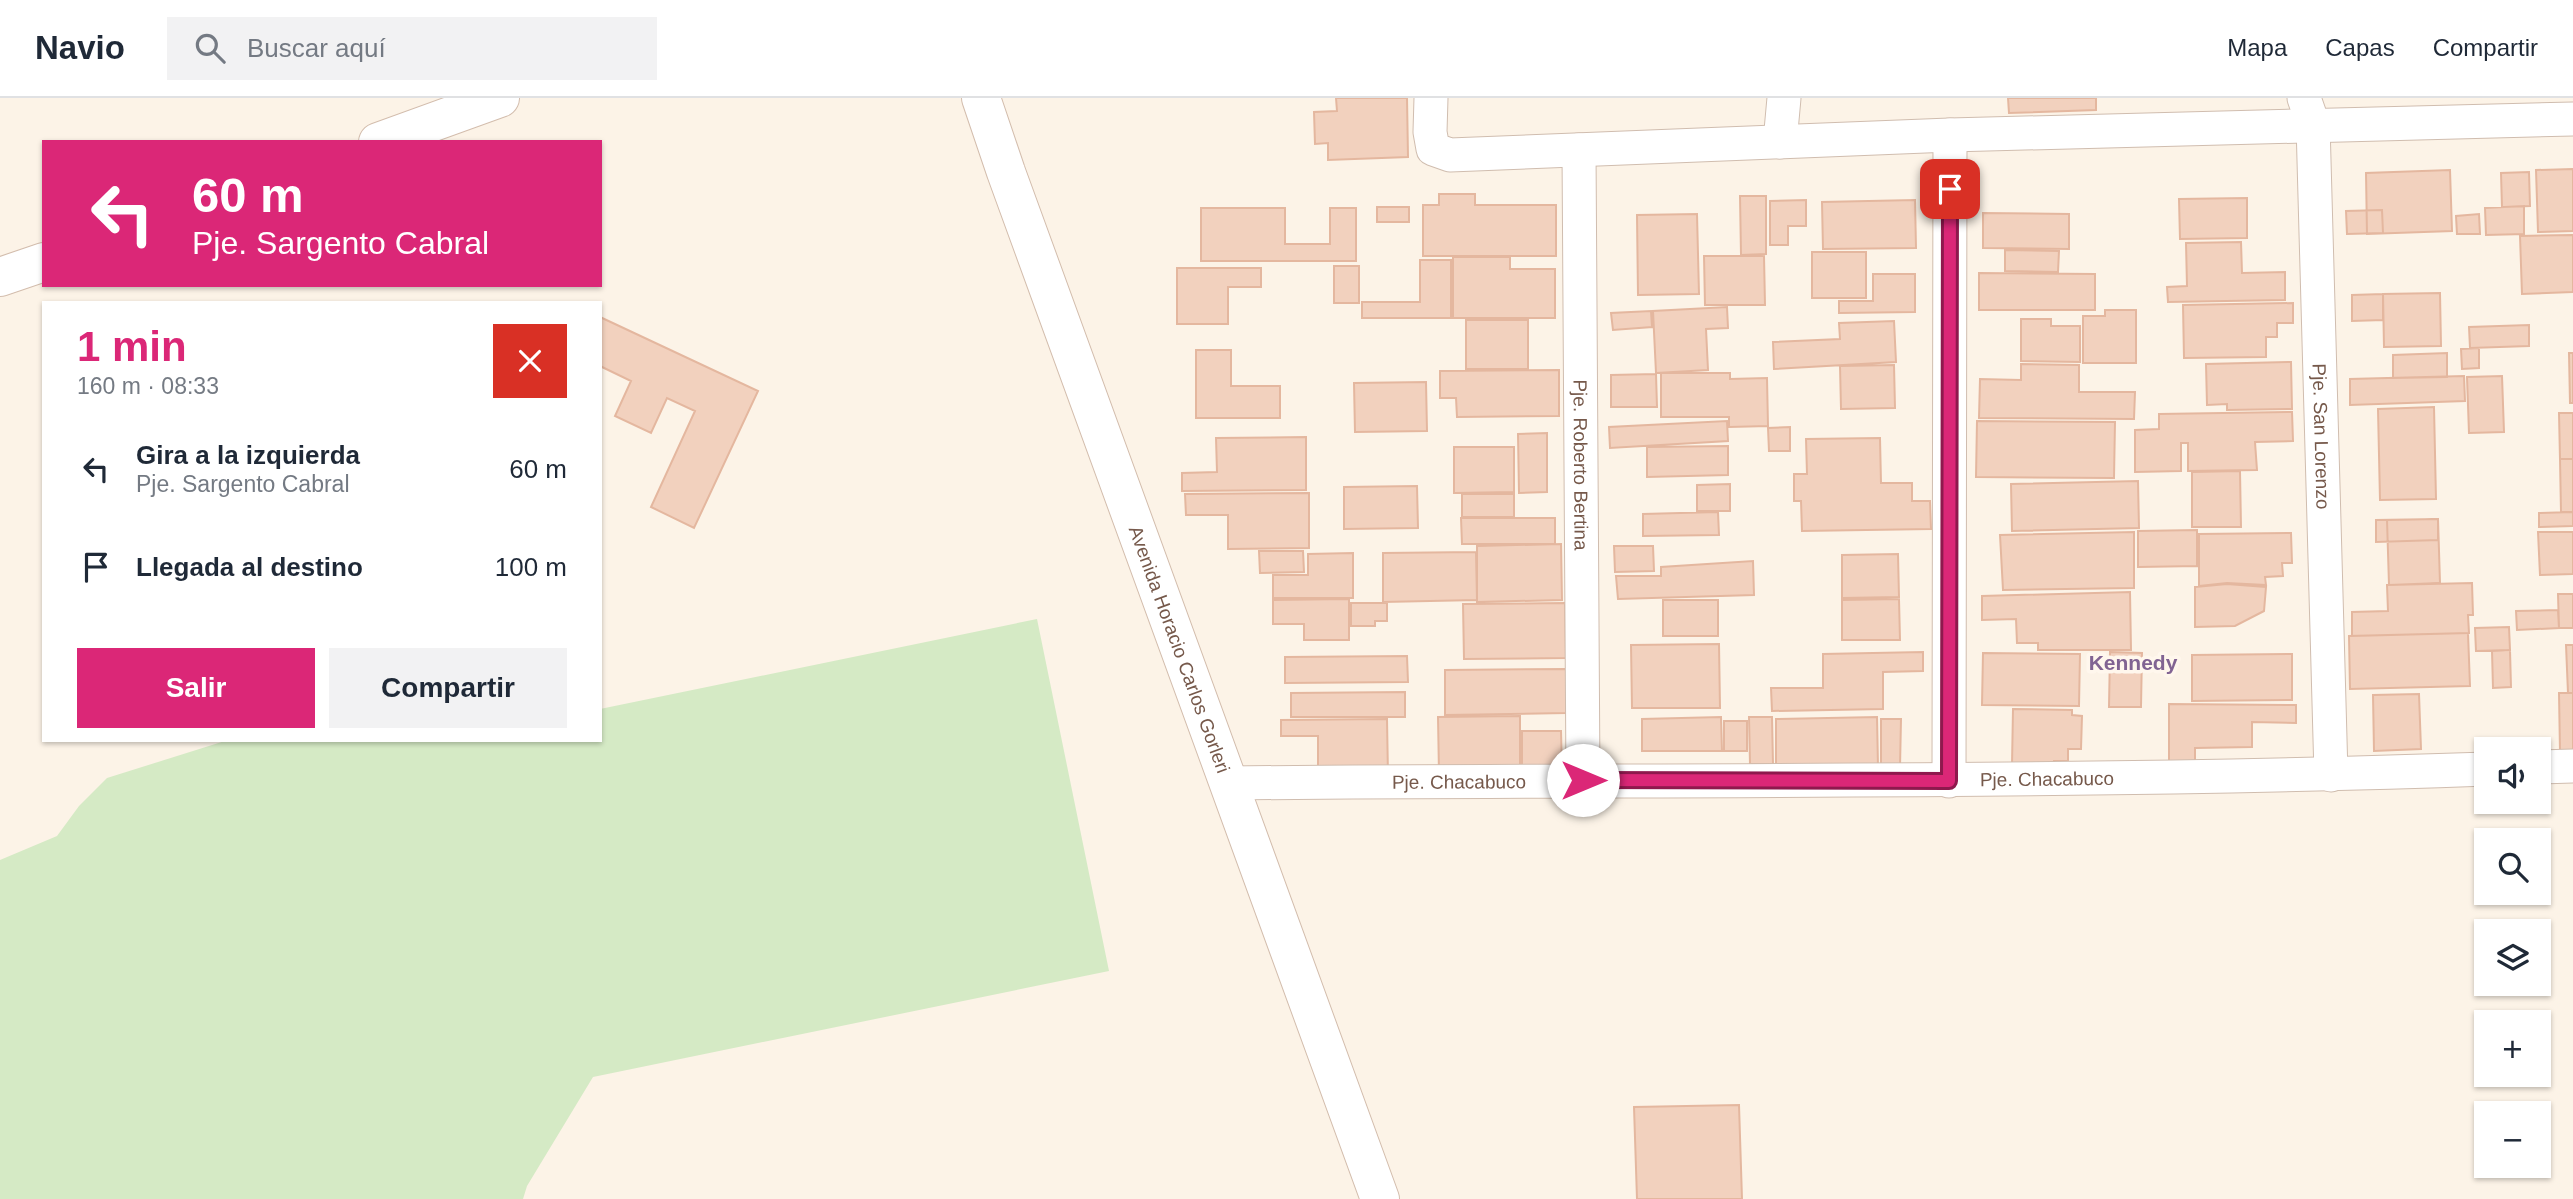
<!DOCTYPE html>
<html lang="es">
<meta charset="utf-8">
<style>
body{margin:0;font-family:Helvetica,sans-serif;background:#f2f2f3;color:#1f2937;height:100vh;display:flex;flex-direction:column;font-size:26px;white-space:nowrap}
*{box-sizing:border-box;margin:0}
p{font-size:23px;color:#747a83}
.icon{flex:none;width:38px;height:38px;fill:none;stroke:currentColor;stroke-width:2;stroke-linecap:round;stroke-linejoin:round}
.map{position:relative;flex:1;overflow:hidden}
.drawer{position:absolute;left:42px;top:203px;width:560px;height:441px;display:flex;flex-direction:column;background:#fff;border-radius:0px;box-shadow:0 2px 5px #0004}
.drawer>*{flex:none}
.top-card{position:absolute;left:42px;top:42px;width:560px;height:147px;border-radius:0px;box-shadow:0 2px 5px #0004;background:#db2777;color:#fff;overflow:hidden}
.fabs{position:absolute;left:2474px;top:639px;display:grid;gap:14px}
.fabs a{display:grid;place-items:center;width:77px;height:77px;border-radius:0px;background:#fff;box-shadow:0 2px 5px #0004;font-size:35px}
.pin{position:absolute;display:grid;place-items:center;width:60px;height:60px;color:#fff;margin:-30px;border-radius:14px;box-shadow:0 4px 10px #0006}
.me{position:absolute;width:77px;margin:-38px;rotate:90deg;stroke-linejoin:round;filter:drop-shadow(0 0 5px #0008)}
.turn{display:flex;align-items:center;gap:24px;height:147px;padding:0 35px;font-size:32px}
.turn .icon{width:91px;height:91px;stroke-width:2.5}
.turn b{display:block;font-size:49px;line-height:60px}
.round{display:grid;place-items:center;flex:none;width:74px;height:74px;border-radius:0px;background:#f2f2f3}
.headline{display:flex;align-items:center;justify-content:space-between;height:119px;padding:0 35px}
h1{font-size:42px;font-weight:800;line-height:52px;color:#db2777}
.button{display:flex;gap:14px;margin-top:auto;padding:14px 35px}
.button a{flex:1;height:80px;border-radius:0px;background:#db2777;color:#fff;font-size:28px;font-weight:800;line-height:80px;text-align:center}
.button a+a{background:#f2f2f3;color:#1f2937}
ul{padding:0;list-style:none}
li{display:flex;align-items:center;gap:21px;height:98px;padding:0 35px}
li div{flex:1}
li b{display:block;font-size:26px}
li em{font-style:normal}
header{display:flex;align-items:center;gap:42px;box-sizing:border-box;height:98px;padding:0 35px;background:#fff;border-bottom:2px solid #e0e1e3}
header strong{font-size:33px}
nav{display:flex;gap:38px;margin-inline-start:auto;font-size:24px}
.search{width:490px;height:63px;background:#f2f2f3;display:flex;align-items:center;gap:18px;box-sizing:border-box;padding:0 24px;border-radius:0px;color:#747a83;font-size:26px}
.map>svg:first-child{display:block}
</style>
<header>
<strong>Navio</strong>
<div class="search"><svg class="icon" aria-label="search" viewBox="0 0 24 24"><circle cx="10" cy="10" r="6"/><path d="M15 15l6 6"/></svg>Buscar aquí</div>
<nav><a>Mapa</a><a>Capas</a><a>Compartir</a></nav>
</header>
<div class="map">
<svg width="2573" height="1101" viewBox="0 0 2573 1101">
<rect width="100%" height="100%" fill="#fcf3e7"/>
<path fill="#d5eac5" d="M1037 521 1109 873 593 979 527 1088 523 1101H0V762L57 738 79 708 107 680 228 642H600V611Z"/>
<path fill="#f2d1be" stroke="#e4b79f" stroke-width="2" d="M1336 0H1407L1408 59 1328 62V45L1315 46 1314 14 1337 13Z
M2008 0H2096V12L2009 15Z
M2573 71V133L2538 134 2536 72Z
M2450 72 2452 133 2367 136 2366 75Z
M2529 74 2530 108 2502 109 2501 75Z
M1439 96H1475V107H1556V158H1423V107H1439Z
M1740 98H1766V156L1741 157Z
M2247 100V140L2180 141 2179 101Z
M1806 102V128H1788V147H1770V103Z
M1915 102 1916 150 1823 151 1822 104Z
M2524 108V136L2486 137 2485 110Z
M1377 109H1409V124H1377Z
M1201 110H1285V146H1330V110H1356V163H1201Z
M2382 112 2383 135 2347 136 2346 113Z
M1983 115 2069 116V151L1983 150Z
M1697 116 1699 196 1638 197 1637 117Z
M2479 116 2480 136H2457L2456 118Z
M2573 137V194L2522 196 2520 138Z
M2241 144 2242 175 2285 174V202L2168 204 2167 189 2187 188 2186 145Z
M2005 152 2059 153 2058 174 2005 173Z
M1812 154H1866V200H1812Z
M1704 158H1764L1765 207H1705Z
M1453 159H1510V171H1555V220H1453Z
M1420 162H1451V220H1362V204H1420Z
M1334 168H1359V205H1334Z
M1177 170H1261V189H1228V226H1177Z
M1979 175 2095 176V212H1979Z
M1873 176H1915V214L1839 215V203H1873Z
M2440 195 2441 248 2384 249 2383 196Z
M2383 196V222L2352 223V197Z
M2293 205V225H2277V239H2266V259L2184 260 2183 207Z
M1727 209 1728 230 1706 231 1708 272 1656 275 1653 213Z
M2105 212H2136V265H2083V218H2105Z
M1651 213 1652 229 1613 232 1611 215Z
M600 219 758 293 694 430 651 409 695 313 667 300 651 335 615 318 631 283 600 268Z
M2021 221H2051V228H2080V264L2021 263Z
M1466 222H1528V271H1466Z
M1894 223 1896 264 1774 271 1773 244 1840 241 1839 225Z
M2529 227V248L2470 250 2469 229Z
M2479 250V270L2462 271 2461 251Z
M1196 252H1231V288H1280V320H1196Z
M2447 255V279L2393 280V257Z
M2569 255H2573V305H2570Z
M2291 264 2292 311 2227 312V306L2207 307 2206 266Z
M2021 266 2079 267V294H2135L2134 321 1979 320 1980 281 2021 282Z
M1894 267 1895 310 1841 311 1840 268Z
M1559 272V318L1457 319 1456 300H1440V273Z
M1661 275H1730V281L1767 280 1768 328 1729 329V319H1661Z
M1656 276 1657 309H1611V277Z
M2464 278 2465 303 2350 307V281Z
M2502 278 2504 334 2469 335 2467 279Z
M1426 284 1427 333 1355 334 1354 285Z
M2434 309 2436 401 2380 402 2378 311Z
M2292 314 2293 343 2255 344 2257 372 2188 373V345H2181V373L2135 374V332L2159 331V316Z
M2559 315H2573V361H2560Z
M1727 323 1728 343 1610 350 1609 329Z
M1977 323 2115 324 2114 380 1976 379Z
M1790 329V353H1769L1768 330Z
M1547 335V394L1519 395 1518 336Z
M1306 339V392L1182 393V375L1217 374 1216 340Z
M1880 340 1881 385H1912V403H1930L1931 431 1802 433 1801 403H1794V376H1807L1806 341Z
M1728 348V377L1647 379V349Z
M1454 349H1514V394L1454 395Z
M2560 361H2573V414H2561Z
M2240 373 2241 429H2192V374Z
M2138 383 2139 430 2012 433 2011 386Z
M1730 386V413H1697V387Z
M1417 388 1418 430 1344 431V389Z
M1309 395V450L1228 451V417H1186L1185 396Z
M1462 396H1514V419H1462Z
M1718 414 1719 437 1643 438V416Z
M2573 414V428L2539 429V415Z
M1461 420H1555V446H1462Z
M2438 421V442L2376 444V422Z
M2438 421 2440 485 2389 487 2387 422Z
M2197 432V468L2138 469V433Z
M2134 434V490L2003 492 2000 437Z
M2538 434H2573V476L2540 477Z
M2291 435 2292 465H2282L2283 478 2265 479 2266 487 2227 485 2199 488V436Z
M1561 446 1562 502 1477 504V448Z
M1614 448H1653L1654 473 1615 474Z
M1259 453H1303L1304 474 1260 475Z
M1476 454 1477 502 1383 504V455Z
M1353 455V500H1273V477H1308V456Z
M1898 456 1899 499 1842 500V457Z
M1753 463 1754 497 1618 501 1616 478H1661V469Z
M2472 485 2473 517H2468L2469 535 2352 538V514L2388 513 2387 487Z
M2227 486 2266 489 2264 513 2235 528 2195 529V489Z
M2130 494 2131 552H2038V545H2017L2016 521 1982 522V498Z
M2558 496H2573V530H2559Z
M1349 501V542H1304V526H1273V502Z
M1899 501 1900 542H1842V502Z
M1663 502H1718V538H1663Z
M1351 505H1387V523H1375V528H1351Z
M1565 505 1566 560 1464 561 1463 506Z
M2558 512 2559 530 2517 532 2516 513Z
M2509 529 2510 552 2476 553 2475 530Z
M2468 535 2470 588 2350 591 2349 538Z
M1719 546 1720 610H1632L1631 547Z
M2566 547H2573V595H2568Z
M2510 552 2511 589 2493 590 2492 553Z
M1923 554V573L1883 574V611L1772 613 1771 590H1823V556Z
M2110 554 2142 555 2141 609H2109Z
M1983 555 2080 556 2079 608 1982 607Z
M2292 556V602L2192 603V557Z
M1407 558 1408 584 1285 585V559Z
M1566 571V615L1445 617V572Z
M1405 594V619H1291V595Z
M2559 595H2573V654H2560Z
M2419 596 2421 651 2374 653 2373 597Z
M2169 606 2296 607V625L2252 624V649L2195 650V664L2169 663Z
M2013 611 2072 612V617L2082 618 2081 651H2068V663H2054V668L2012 667Z
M1520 618V675L1439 676 1438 619Z
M1721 619 1722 653H1642V621Z
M1749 619H1772L1773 666H1750Z
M1877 619 1878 669 1776 670V621Z
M1387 621 1388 678H1318V638H1281V622Z
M1881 621H1901L1900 670H1881Z
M1724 623H1747V653H1724Z
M1522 633H1561L1562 673 1522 674Z
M1739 1007 1742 1101H1637L1634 1009Z"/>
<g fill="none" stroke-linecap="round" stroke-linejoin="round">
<defs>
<g id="street">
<path d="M1431 0 1430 34 1433 51 1450 57 1950 37 2573 21"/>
<path id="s1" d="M2304 0 2313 26 2331 677"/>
<path d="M1780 44 1784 0"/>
<path id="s2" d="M1579 52 1583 682"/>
<path d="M2539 669 2573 668"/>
<path d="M1949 683 1950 37"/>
<path id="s3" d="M1228 685C1648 681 2067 686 2487 671"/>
</g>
<g id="secondary">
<path id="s4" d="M981 0 1006 74 1380 1101"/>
<path d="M378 44 500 0"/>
<path d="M0 179 44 164"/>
</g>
</defs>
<use href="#street" stroke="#d0bdaf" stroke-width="35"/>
<use href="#secondary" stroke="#d3bdad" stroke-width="40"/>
<use href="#street" stroke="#fff" stroke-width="33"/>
<use href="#secondary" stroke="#fff" stroke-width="38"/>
</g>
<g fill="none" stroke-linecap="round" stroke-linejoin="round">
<defs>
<path id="route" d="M1583 682 1949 683 1950 91"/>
</defs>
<use href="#route" stroke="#8e194d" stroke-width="18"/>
<use href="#route" stroke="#db2777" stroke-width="12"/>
</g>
<g text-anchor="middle" stroke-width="7" stroke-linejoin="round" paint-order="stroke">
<g font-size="19" fill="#76594b" stroke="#fff7ed">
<text dy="7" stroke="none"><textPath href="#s1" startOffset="340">Pje. San Lorenzo</textPath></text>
<text dy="7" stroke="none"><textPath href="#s2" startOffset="315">Pje. Roberto Bertina</textPath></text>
<text dy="7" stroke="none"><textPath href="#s4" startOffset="586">Avenida Horacio Carlos Gorleri</textPath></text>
<text dy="7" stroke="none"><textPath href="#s3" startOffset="819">Pje. Chacabuco</textPath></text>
<text dy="7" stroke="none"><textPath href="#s3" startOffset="231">Pje. Chacabuco</textPath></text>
</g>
<g font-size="21" font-weight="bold" fill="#816392" stroke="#fff7ed">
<text x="2133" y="572">Kennedy</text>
</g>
</g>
</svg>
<div class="fabs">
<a><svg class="icon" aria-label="sound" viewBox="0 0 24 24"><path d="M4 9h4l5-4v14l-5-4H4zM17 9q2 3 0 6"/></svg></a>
<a><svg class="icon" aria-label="search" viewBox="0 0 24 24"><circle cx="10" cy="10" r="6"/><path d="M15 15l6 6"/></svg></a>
<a><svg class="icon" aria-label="layers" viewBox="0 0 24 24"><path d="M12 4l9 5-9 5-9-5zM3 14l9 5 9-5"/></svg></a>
<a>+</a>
<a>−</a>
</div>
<div class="pin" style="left:1950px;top:91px;background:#d93025"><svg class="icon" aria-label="arrive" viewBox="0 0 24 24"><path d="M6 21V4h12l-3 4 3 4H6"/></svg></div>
<svg class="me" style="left:1583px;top:682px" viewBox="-20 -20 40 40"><circle r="19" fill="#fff"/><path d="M0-13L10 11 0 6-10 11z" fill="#db2777"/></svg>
<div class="top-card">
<div class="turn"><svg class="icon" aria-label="left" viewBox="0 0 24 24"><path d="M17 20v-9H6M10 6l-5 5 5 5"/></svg><div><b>60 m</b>Pje. Sargento Cabral</div></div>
</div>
<section class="drawer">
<div class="headline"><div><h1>1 min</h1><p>160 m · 08:33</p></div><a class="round" style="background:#d93025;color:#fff"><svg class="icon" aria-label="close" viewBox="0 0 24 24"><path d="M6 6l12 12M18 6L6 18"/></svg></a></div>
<ul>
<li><svg class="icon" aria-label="left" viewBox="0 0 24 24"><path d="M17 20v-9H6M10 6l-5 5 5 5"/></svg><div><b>Gira a la izquierda</b><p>Pje. Sargento Cabral</p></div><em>60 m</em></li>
<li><svg class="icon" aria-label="arrive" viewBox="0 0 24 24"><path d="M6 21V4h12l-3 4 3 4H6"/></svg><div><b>Llegada al destino</b></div><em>100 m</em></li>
</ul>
<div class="button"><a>Salir</a><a>Compartir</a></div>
</section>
</div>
